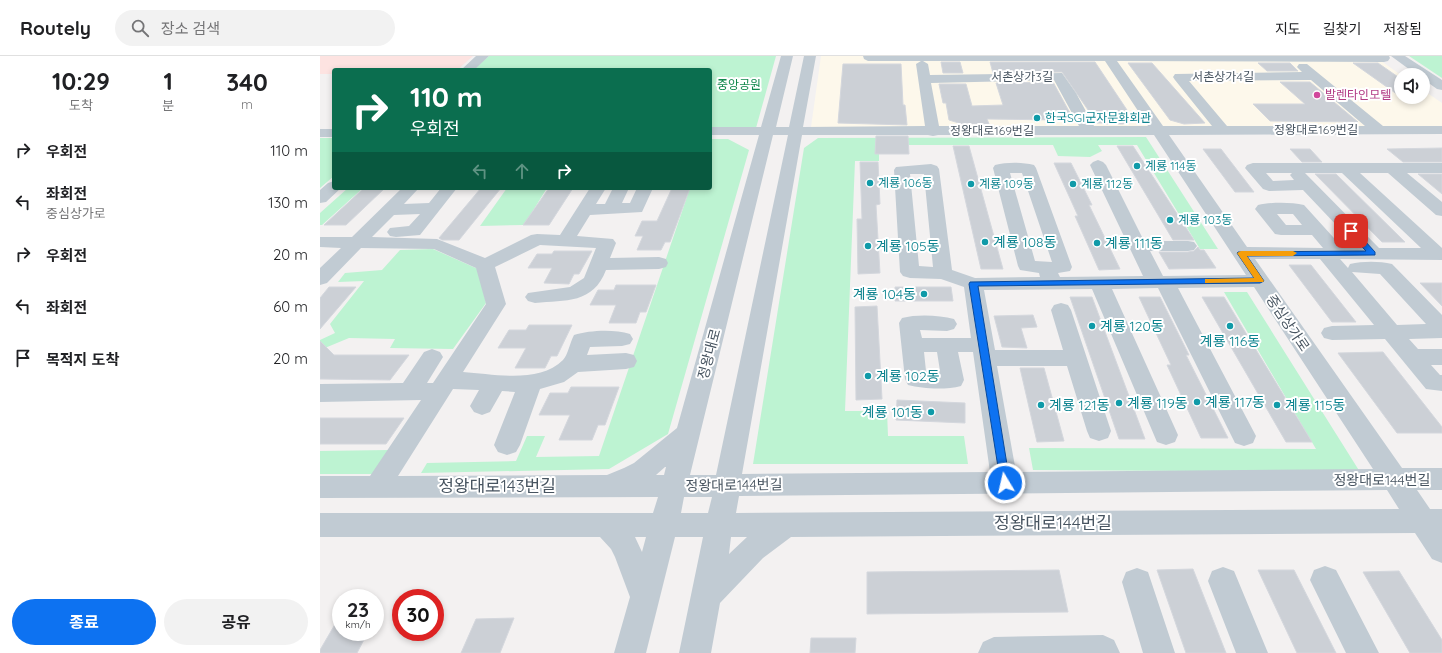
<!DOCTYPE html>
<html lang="ko">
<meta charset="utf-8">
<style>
body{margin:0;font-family:Quicksand,"Noto Sans KR",sans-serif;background:#f2f2f2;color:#202124;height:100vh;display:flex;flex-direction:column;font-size:15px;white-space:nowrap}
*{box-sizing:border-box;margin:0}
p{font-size:13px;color:#757577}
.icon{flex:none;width:22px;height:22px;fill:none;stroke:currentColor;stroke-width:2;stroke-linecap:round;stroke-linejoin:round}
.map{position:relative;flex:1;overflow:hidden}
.sheet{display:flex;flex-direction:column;background:#fff;width:320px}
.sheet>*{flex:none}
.top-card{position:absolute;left:12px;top:12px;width:380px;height:122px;border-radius:4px;box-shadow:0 2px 6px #0003;background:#0b6e4f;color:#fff;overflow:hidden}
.buttons{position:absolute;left:1074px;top:12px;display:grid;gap:8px}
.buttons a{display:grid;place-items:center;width:36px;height:36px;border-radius:50%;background:#fff;box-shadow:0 2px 6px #0003;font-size:20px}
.speed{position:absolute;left:12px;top:533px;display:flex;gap:8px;font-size:20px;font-weight:700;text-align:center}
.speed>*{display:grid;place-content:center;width:52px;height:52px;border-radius:50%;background:#fff;box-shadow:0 2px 6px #0003;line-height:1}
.speed small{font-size:10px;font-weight:400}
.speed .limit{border:6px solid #d22;background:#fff;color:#111}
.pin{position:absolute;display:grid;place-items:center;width:34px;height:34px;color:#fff;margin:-17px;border-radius:8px;box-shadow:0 2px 6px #0006}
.me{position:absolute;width:44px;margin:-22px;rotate:351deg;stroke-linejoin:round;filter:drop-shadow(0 0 3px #0008)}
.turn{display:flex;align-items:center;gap:14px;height:84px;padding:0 12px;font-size:18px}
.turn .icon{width:52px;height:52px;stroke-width:2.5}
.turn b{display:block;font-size:28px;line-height:34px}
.lanes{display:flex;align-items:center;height:38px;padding:0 12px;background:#0003;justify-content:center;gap:20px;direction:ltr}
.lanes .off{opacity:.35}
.eta{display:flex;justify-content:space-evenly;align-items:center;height:68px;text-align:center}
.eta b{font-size:24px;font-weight:700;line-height:28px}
.action{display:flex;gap:8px;margin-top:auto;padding:8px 12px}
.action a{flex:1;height:46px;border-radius:24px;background:#0d72f1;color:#fff;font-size:16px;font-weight:700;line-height:46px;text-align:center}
.action a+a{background:#f2f2f2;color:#202124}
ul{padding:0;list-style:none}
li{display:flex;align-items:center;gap:12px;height:52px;padding:0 12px}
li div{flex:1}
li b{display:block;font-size:15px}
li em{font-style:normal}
header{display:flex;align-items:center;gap:24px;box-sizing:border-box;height:56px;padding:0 20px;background:#fff;border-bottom:1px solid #e0e0e0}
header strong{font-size:19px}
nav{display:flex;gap:22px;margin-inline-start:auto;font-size:14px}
.search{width:280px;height:36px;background:#f2f2f2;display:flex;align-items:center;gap:10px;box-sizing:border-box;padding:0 14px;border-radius:22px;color:#757577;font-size:15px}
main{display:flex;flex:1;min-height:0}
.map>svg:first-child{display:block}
</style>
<header>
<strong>Routely</strong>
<div class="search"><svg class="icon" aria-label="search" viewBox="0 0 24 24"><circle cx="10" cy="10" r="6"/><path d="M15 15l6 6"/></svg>장소 검색</div>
<nav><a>지도</a><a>길찾기</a><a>저장됨</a></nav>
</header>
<main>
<section class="sheet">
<div class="eta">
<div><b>10:29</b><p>도착</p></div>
<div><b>1</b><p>분</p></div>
<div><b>340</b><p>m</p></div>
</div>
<ul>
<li><svg class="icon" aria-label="right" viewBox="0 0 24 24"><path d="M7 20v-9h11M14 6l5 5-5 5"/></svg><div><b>우회전</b></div><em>110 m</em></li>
<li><svg class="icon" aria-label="left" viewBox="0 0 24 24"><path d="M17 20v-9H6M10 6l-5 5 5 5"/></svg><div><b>좌회전</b><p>중심상가로</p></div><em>130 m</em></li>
<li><svg class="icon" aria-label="right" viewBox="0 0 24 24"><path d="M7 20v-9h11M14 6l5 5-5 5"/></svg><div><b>우회전</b></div><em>20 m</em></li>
<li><svg class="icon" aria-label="left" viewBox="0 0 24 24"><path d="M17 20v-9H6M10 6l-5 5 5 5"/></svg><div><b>좌회전</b></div><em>60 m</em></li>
<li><svg class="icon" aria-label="arrive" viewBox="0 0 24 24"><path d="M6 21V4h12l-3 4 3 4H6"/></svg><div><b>목적지 도착</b></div><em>20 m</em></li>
</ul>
<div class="action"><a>종료</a><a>공유</a></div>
</section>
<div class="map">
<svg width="1122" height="597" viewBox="0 0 1122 597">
<rect width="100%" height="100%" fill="#f3f1f1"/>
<path fill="#fdf8eb" d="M501 0H1054L1081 19V41H1103V34L1122 47V70L491 71Z"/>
<path fill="#fde3e1" d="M0 0H153L137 14H14V18H0Z"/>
<path fill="#bdf3d2" d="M169 0H456L436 72H390V14H153Z
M1089 0H1122V22Z
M826 81 898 193H880L817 89H778L782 95 770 101 738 100 733 89H559V105H535L525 355H567L568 380H644L648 408H433L484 92 498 82Z
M0 82H14V120L0 132Z
M390 83H408L429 94 348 378 289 413 101 417 107 407 196 405 207 380H225L216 401 279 400 370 132H390Z
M28 132H43L2 169H0V157Z
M187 132H227L204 169 160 170Z
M113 193 158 213 166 247 133 293 70 292 75 283 29 282 0 294V284L15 277 10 268 44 225 18 226 25 217 62 214 80 194Z
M904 236H927L1040 416 713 414 709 392 996 393Z
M69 394 54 418H0V395Z"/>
<path fill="#ccd0d6" stroke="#d4d7dd" d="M621 6H640L643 17H623Z
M670 6H775L813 63 803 68H783L782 67H777L742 16 673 17Z
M808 7H832L885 67 864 68 850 64Z
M938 7H970L978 15H947Z
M1033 7H1058L1081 23V41Z
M523 8H581L583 49H585L587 69 518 67Z
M733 26 750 57H735L738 64 667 63 669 68H642L629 64 626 47H623L619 28H646L652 50 683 49 676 27Z
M960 26H990L1038 66 950 65 933 48H985Z
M556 80H588L589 98H555Z
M633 90H649L683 213H661Z
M797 90H813L874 184H853Z
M1122 92V106H1083L1067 93Z
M883 93H901L934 136H915Z
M970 93H990L1002 106H982Z
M540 106H558L560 148 556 149 560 217 538 218 537 163H542Z
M734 107H751L772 149H769L800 213 779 214 755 160H758Z
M995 118H1016L1085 186H1062Z
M1098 118H1122V138Z
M44 132H65L26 169H4Z
M161 132H181L139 184H122L119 182Z
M229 132H253L229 169H203Z
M352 132H370L350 186H345L341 194H317L323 180H315L322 165H337Z
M878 191 880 194H884L896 212 849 213 839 196H868L874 195Z
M234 195H272L259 218H254L249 228 224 227 232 212H208L217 198H232Z
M969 209H991L1036 266H1012Z
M1100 227H1122V250Z
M296 229H336L326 256H320L316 267H289L296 249H270L278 234H294Z
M9 231H36L0 273V242Z
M575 231H631L633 245H575Z
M750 241H772L825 383H799Z
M819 241H840L869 299H866L908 382H881L847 309H851Z
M882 241H904L992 386H966Z
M557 250 562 343 536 344 535 251Z
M713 259 717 271 701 272 707 292 682 291 674 260Z
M209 269H252L237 300H231L225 312H195L206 292H178L189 274H206Z
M0 285 14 299H89L70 324 0 323Z
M1063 296 1122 371V377H1077L1018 297Z
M700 312H724L744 385 717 386Z
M251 331H299L285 369H278L272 384H239L250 359H219L230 337H248Z
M577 344 645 347V367L576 364Z
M0 362H84L66 388H0Z
M873 513 906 597H866L837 514Z
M739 514 748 556 547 558V516Z
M938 514H974L1016 597H977Z
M1079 515 1122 584V597H1090L1043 516Z
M21 558V576H48L37 597H0V594Z
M194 562 180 597H141L156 563Z
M491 582H536L535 597H490Z"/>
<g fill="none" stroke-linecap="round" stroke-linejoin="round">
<path fill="#c1cbd3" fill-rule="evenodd" d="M156 0H169L154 14H141Z
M461 0H473L456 71H469L484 0H496L483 71 605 70 596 8 601 5H548L544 3 543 0H1069L1070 2 1068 5 1064 6 797 5 843 70H892L855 24 853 21 855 18 982 16 977 11 979 8H987L1063 70H1122V78L849 79 927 191 1003 192 992 179H961L955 178 935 153 938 149C951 146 971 146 984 149L1023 192H1038L983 134 949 135 943 133 925 112 927 109 933 107H1122V117H1087L1122 146V160L1116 159 1068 117H1040L1122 192V204L1020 203 1028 212 1030 208C1043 205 1059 205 1072 208L1122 259V282L1089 283 1098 293H1122V309H1111L1120 319H1122V335L1106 333 1065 283 1012 284 1004 282 1001 277 1004 272 1012 270 1054 269 1000 203H935L1082 412H1122V434H1097L1110 453H1122V507L1112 503 1095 477 471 481 443 502 400 547 391 597H359L383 481H355L326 597H294L310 541 295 501 291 493 280 481H0V457H333L338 441 0 442V420H50L101 344 0 346V328L83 327 104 296 112 293 120 296 123 301 107 327H113L166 248 156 212 114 193 41 192 7 227 0 229V212L21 192 0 191V181H32L82 132H99L84 148 109 147 121 132H137L100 179 76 181 70 180 67 176 70 172 89 170 100 158 74 159 52 181 117 183 165 202 211 179 217 178 240 179 270 132H286L276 148H285L293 132H309L302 147H310L317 132H333L322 156 270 159 257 180 293 183 296 187 290 202 339 201 346 203 348 207 346 211 339 213 286 214C273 248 246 244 215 247L208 245 205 241 208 237 250 231 264 222 276 192 220 189 175 211 186 248 143 316C174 318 219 328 243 304 248 299 250 286 254 279 270 274 294 273 310 278L313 283 310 288 302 290 270 291 267 299 306 297 314 299 317 305 314 311 306 313 258 316 244 326 220 333 200 389 196 396 187 399 178 396 174 389 195 336 182 335 170 356 162 359 154 356 150 350 159 334 133 333 78 420 287 419 304 412 314 407 357 372 439 79H390V71H441ZM603 5H785L828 70H774L756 37 742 17 610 19 608 8ZM734 24 759 70H619L611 27ZM991 24 1045 70H907L869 25ZM453 79H468L396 419H370ZM482 79H608L613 80 618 79H834L926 219 843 220 830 195H868L874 194 877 190 874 186 868 185H824L786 109 783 106 778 104 773 106 770 109 823 220 740 221 738 217 750 215 752 211 716 112 714 109C702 106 687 106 675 109L673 112 698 210 700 214 719 217 720 221 655 222 632 214 619 113 617 110 611 108 576 111 574 114 580 216 583 220 590 222 621 223 644 231 651 282H602L600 274 627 275 634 273 637 268 634 263C619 259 597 258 582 262L579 267 585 323 588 329C603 333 626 334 641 330L644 324 638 296H653L670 416 422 418ZM690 117H702L732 206 715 205ZM946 117H972L970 119 974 124 953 125ZM985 117H1022L1101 192H1059ZM590 118H604L613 211 599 210ZM957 158H973L982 169H966ZM1032 216 1060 218 1106 268 1077 269ZM934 231 1053 413 696 416 677 310H747L767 375 770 382 779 385 788 382 791 375 751 254 748 249 741 247 734 249 731 254 743 294H675L664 234 772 233 834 379 837 386 846 389 855 386 858 379 792 233 838 232 915 387 924 390 933 387 936 380 858 232ZM604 296H617L620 315H606ZM345 411H346L344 419H336ZM1067 434 1079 453 416 457 419 440ZM364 441H392L388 457H361ZM315 481H326L322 496ZM411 481H427L409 498Z
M1071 0H1085L1122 24V34L1117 33 1103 23V19H1097Z
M0 73H14V81H0Z
M14 125V132H21L6 146 0 147V134L8 127Z
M1005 510 1016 514 1059 597H1026L990 524 994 514Z
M903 511 914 515 948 597H916L888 525 892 515Z
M817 512 828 516 855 597H823L802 526 806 516Z
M783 579 794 584 800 597H658L663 586 674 581Z"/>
</g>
<path fill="#0d72f1" stroke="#084a9d" d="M1031 172 1034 173 1055 196V199L927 200 944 225 940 227 658 230 690 427 689 430 685 432 681 430 649 228 650 226 934 222 917 197 918 196 1046 195 1027 175Z"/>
<path fill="#f59e0b" d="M921 195H973L977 197 973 200H927L944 225 943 226 885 227V223H888L934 222 917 197Z"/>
<circle fill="#d1479c" stroke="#fff" stroke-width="1.5" cx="997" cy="39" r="4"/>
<g fill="#0f9aa8" stroke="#fff" stroke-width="1.5">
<circle cx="717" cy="62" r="4"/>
<circle cx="817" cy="110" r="4"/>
<circle cx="550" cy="127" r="4"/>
<circle cx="651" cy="128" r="4"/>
<circle cx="753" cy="128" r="4"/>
<circle cx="850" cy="164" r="4"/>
<circle cx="665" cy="186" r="4"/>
<circle cx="777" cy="187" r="4"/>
<circle cx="548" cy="190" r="4"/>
<circle cx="604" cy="238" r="4"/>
<circle cx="772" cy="270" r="4"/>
<circle cx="910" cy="270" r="4"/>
<circle cx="548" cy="320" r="4"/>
<circle cx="877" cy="346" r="4"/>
<circle cx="799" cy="347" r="4"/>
<circle cx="721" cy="349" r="4"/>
<circle cx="957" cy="349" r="4"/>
<circle cx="611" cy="356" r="4"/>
</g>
<g text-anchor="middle" stroke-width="4" stroke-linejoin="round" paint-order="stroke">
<g font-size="12" fill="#475460" stroke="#fff">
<text x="702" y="25">서촌상가3길</text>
<text x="903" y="25">서촌상가4길</text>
<text x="996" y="78">정왕대로169번길</text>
<text x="672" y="79">정왕대로169번길</text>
</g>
<g font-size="12" fill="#11884c" stroke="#fff">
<text x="419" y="33">중앙공원</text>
</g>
<g font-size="12" fill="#b23c85" stroke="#fff" text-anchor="start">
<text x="1005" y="43">발렌타인모텔</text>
</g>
<g font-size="12" fill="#0d838f" stroke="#fff" text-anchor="start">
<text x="725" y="66">한국SGI군자문화회관</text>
<text x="825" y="114">계룡 114동</text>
<text x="558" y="131">계룡 106동</text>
<text x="659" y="132">계룡 109동</text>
<text x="761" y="132">계룡 112동</text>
<text x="858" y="168">계룡 103동</text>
</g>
<g font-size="14" fill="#0d838f" stroke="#fff" text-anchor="start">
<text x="673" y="191">계룡 108동</text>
<text x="785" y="192">계룡 111동</text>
<text x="556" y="195">계룡 105동</text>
<text x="596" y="243" text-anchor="end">계룡 104동</text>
<text x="780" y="275">계룡 120동</text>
<text x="910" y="290" text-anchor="middle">계룡 116동</text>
<text x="556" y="325">계룡 102동</text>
<text x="885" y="351">계룡 117동</text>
<text x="807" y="352">계룡 119동</text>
<text x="729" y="354">계룡 121동</text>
<text x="965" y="354">계룡 115동</text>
<text x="603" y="361" text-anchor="end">계룡 101동</text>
</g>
<g font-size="14" fill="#475460" stroke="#fff">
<text transform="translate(968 267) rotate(56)" y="5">중심상가로</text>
<text transform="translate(389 298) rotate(-75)" y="5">정왕대로</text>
<text x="1062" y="429">정왕대로144번길</text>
<text transform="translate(414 429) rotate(-1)" y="5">정왕대로144번길</text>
</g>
<g font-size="17" fill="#475460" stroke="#fff">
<text x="177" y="436">정왕대로143번길</text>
<text x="733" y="473">정왕대로144번길</text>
</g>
</g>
</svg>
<div class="buttons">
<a><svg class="icon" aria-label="sound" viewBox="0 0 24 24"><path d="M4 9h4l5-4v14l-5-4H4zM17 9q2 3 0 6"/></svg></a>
</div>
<div class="speed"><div>23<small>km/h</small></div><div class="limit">30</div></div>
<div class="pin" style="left:1031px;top:175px;background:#d93025"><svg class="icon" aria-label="arrive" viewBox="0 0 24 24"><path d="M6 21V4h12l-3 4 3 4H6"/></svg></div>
<svg class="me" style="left:685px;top:427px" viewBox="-20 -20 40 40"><circle r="17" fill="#0d72f1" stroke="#fff" stroke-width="3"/><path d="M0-11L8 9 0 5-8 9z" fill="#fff"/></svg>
<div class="top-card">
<div class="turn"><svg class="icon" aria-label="right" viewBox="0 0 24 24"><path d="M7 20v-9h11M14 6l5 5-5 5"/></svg><div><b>110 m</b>우회전</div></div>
<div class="lanes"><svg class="icon off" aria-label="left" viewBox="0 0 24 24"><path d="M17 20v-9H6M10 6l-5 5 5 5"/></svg><svg class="icon off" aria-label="ahead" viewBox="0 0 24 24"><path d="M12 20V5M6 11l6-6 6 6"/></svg><svg class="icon" aria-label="right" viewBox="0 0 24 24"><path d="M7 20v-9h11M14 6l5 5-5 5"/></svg></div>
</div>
</div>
</main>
